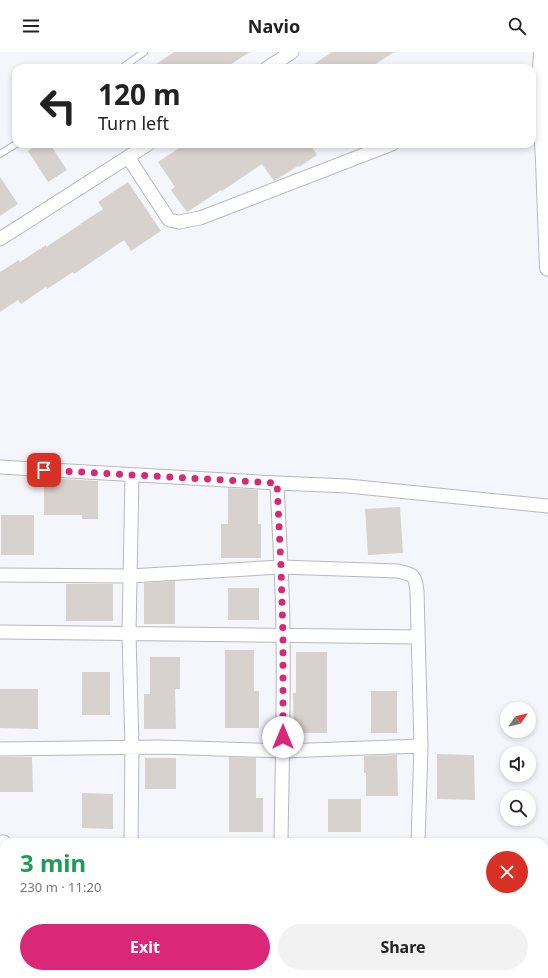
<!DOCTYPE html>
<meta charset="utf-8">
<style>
body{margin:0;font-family:"Noto Sans",sans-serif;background:#f2f2f2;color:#222;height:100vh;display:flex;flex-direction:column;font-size:15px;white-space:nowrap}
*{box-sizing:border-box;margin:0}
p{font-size:13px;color:#767676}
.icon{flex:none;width:22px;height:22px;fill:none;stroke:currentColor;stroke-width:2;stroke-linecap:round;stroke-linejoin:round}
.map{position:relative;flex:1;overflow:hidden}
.details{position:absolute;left:0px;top:786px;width:548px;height:140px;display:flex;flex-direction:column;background:#fff;border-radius:12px 12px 0 0;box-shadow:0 2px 6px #0003}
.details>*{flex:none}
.hud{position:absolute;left:12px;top:12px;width:524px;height:84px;border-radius:12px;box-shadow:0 2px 6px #0003;background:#fff;color:#222;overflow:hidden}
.needle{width:26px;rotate:56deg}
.buttons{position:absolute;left:500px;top:650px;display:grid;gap:8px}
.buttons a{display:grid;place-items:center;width:36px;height:36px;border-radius:50%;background:#fff;box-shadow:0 2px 6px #0003;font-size:20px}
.pin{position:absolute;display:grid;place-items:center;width:34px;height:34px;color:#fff;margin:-17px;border-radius:8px;box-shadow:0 2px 6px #0006}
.me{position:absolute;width:44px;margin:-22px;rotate:0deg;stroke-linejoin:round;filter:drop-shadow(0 0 3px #0008)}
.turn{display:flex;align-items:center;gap:14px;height:84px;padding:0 20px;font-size:18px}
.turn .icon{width:52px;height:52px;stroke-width:2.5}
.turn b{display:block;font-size:28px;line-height:34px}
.round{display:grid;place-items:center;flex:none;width:42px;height:42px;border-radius:21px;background:#f2f2f2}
.summary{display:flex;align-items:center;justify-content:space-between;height:68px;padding:0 20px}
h1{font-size:24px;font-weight:700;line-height:30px;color:#1e9e55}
.action{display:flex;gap:8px;margin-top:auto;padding:8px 20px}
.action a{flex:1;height:46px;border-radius:24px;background:#db2777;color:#fff;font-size:16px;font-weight:700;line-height:46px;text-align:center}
.action a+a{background:#f2f2f2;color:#222}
header{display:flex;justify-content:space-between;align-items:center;height:52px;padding:0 20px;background:#fff;font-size:18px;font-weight:700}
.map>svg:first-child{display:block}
</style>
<header><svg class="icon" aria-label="menu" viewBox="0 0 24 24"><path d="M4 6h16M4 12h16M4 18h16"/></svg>Navio<svg class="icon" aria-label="search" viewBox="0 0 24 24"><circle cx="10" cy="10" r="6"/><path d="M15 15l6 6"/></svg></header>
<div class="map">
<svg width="548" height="926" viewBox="0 0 548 926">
<rect width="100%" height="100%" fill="#f4f6fc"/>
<path fill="#d7d2cd" d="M174 0H250L225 16H150Z
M332 0H394L370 16H308Z
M38 92H50L67 118 48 130 28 99Z
M185 92H310L317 103 299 115 298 114 274 129 262 112 222 139 221 138 187 160 171 138 175 135 158 110Z
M0 125 18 152 0 164Z
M128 130 161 179 131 199 124 188 74 222 73 220 47 237 46 235 21 252 18 248 0 260V220L19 208 20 210 46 193V195L81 172H80L103 157 98 150Z
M44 426 98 429V467H82V463H44Z
M228 436 258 438V472H261V506H221V472H228Z
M400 455 403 501 368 503 365 457Z
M1 463H34V503H1Z
M175 529V572H144V531Z
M66 532H113V569H66Z
M228 536H259V568H228Z
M225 598H254V639H259V676H225Z
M296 600H327V681H294L293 641H296Z
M150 605H180V637H175L176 677H144V642H150Z
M82 620H110V663H82Z
M0 637H38V677L0 676Z
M371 639H397V681H371Z
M437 702 474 703 475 748 437 747Z
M397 703 398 744H366V721H364V704Z
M0 705H32L33 740H0Z
M229 705 256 706V746H263V780H229Z
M145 706H176V737H145Z
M82 741 113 742V777L82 776Z
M328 747H361V780H328Z"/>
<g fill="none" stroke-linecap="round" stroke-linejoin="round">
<defs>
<path id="service" d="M122 16 144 0
M0 102 16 92"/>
<path id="minor" d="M267 16 292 0
M148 92 128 105 169 168 179 170 200 166 392 92
M0 187 128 105
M0 415 277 431 348 434 548 454
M277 431C279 482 283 533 283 583 284 652 282 721 281 790
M0 523 130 524 281 515 398 519C414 523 415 523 417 539L421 694 418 790
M0 580 418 585
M0 697 160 695 283 699 421 694
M0 790H4
M131 790 132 695 129 582 132 423
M0 867H4
M278 926V922
M417 926V922"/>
<path id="tertiary" d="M542 0 540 33 544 109 548 216"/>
</defs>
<use href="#service" stroke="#b6b8be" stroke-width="8"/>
<use href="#minor" stroke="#b6b8be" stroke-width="15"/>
<use href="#tertiary" stroke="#b6b8be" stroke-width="18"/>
<use href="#service" stroke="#fff" stroke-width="6"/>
<use href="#minor" stroke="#fff" stroke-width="13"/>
<use href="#tertiary" stroke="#fff" stroke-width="16"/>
</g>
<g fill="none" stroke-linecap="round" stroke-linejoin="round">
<path stroke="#db2777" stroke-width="7" stroke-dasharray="0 12.6" d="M44 418 277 431 281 515 283 584V685"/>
</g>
</svg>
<div class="buttons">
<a><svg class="needle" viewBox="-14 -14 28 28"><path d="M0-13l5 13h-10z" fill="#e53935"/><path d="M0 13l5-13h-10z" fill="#767676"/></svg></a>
<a><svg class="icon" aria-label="sound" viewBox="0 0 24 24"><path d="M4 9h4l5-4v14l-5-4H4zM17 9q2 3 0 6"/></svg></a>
<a><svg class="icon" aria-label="search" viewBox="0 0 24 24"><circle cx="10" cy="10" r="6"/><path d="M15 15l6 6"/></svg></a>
</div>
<div class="pin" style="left:44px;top:418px;background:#d93025"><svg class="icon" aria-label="arrive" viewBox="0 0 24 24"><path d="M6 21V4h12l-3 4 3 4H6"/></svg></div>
<svg class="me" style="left:283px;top:685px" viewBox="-20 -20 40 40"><circle r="19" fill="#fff"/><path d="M0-13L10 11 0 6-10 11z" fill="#db2777"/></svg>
<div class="hud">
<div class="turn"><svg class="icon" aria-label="left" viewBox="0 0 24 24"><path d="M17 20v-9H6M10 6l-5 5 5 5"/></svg><div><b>120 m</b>Turn left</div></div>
</div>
<section class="details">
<div class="summary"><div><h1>3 min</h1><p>230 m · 11:20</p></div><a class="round" style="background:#d93025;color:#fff"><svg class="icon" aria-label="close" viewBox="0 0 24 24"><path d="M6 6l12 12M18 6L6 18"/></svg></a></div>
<div class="action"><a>Exit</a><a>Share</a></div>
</section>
</div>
